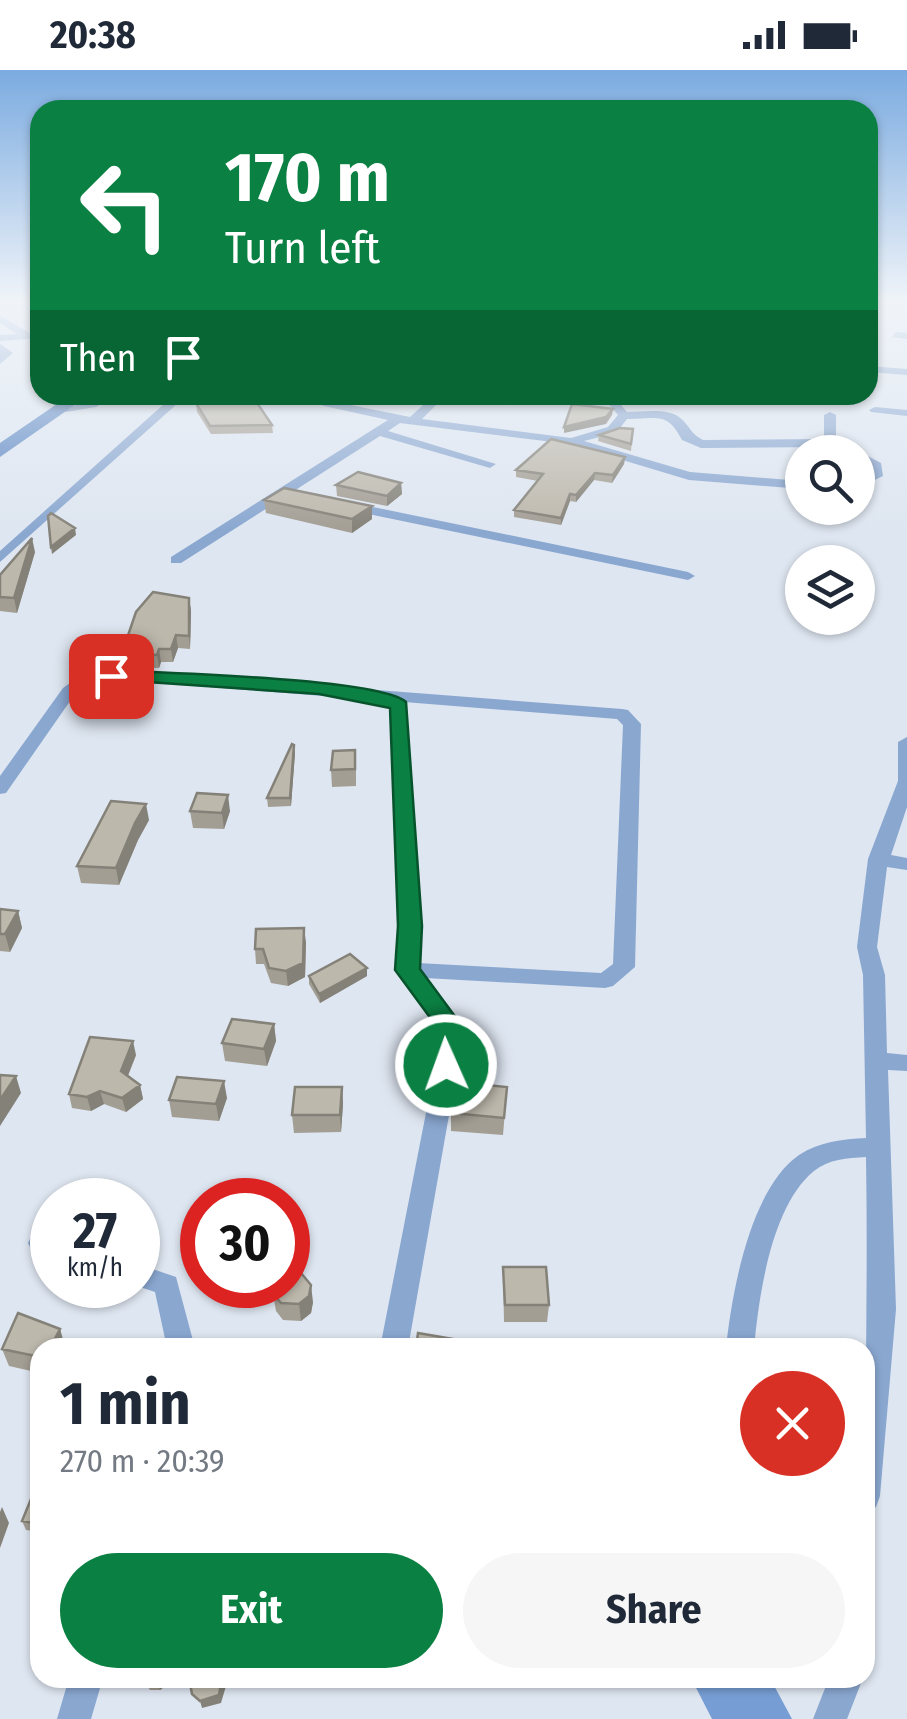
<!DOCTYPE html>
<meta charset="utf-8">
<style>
body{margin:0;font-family:"Fira Sans Condensed",sans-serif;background:#f6f6f7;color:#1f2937;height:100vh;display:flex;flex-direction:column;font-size:38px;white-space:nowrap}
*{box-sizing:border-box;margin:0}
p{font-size:32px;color:#747a83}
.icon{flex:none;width:55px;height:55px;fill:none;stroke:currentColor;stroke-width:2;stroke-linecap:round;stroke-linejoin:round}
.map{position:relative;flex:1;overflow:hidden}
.panel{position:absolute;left:30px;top:1268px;width:845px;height:350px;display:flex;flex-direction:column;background:#fff;border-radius:30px;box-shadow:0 2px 8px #0004}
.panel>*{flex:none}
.banner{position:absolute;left:30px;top:30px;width:848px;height:305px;border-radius:30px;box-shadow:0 2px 8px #0004;background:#0b8043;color:#fff;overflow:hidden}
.buttons{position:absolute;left:785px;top:365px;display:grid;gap:20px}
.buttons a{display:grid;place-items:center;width:90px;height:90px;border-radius:50%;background:#fff;box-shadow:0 2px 8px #0004;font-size:50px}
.speed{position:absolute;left:30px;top:1108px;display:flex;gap:20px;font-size:50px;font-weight:700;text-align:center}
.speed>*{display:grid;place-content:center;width:130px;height:130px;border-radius:50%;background:#fff;box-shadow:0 2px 8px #0004;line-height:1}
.speed small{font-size:25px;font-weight:400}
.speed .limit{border:15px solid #d22;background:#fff;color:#111}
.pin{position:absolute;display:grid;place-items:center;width:85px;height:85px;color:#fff;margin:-42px;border-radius:20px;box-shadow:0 5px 15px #0006}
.me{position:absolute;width:110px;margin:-55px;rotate:358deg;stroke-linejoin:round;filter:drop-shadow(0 0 8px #0008)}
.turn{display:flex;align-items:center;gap:35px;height:210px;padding:0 30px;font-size:45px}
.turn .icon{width:130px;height:130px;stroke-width:2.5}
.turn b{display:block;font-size:70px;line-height:85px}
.then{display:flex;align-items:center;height:95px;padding:0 30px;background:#0003;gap:20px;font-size:38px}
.round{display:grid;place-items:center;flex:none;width:105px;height:105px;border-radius:52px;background:#f6f6f7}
.overview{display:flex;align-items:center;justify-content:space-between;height:170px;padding:0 30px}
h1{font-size:60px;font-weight:700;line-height:75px}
.primary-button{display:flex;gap:20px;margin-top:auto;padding:20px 30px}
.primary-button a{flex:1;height:115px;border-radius:60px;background:#0b8043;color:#fff;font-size:40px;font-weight:700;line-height:115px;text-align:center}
.primary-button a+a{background:#f6f6f7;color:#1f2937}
.status{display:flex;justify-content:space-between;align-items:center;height:70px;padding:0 50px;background:#fff;direction:ltr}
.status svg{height:28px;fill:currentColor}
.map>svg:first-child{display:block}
</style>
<div class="status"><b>20:38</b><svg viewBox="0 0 49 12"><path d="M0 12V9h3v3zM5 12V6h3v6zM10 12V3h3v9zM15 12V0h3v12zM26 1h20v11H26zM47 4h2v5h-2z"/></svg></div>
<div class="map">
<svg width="907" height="1649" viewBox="0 0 907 1649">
<rect width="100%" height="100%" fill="#dee6f1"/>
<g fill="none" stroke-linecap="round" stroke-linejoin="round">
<path fill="#779ed4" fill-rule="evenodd" d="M691 1608H770L792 1649H712Z"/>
<path fill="#8aa7d0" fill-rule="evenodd" d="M0 246 30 263 40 262V268L0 271V265L17 264 0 253Z
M896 262 907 263V269L892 267Z
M0 274 13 283 0 294Z
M868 296 907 299V305L868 302Z
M101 325H115L96 337 66 342 60 339 89 332Z
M174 325H187L0 492V481Z
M303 325H318L331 331 410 347 434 325H446L422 349 571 368 608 357 618 345 601 325H613L627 342C642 342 667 338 679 347 690 355 690 364 703 370L824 369V345L830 342 836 345V371L845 378 839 382 828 377 701 378 682 370C667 341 657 349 627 349L616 363 584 371 690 402 802 411V419L689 410 569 374 400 353 388 361 496 394 490 398 380 366 181 493H171V487L388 350 324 336Z
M875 337 907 340V346L871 342 869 340Z
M858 381 881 393 883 406 858 418V410L871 404V398L858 390V382H854Z
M349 432 688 502 695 506 688 510 344 439V433Z
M91 598 622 639 628 640 641 654 635 897 613 916 605 918 425 908 464 960 408 1278H380L442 961 396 900 400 856 391 639 373 630 95 608 75 624 6 723 0 724V706L63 618ZM404 632 617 649 623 655 613 894 601 903 418 893 420 856 407 636Z
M907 667V737L891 785 907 788V800L887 797 877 877 885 905 887 983 907 985V1001L888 1000 896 1239 880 1426 876 1437 865 1441C865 1322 868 1206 866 1087 847 1088 829 1089 814 1101 771 1136 759 1226 754 1278H726C732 1222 750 1119 799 1085 819 1072 842 1069 866 1068L863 905 857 877 868 789 898 711V672Z
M41 1162 52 1165V1187L32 1181 28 1173 32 1165Z
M138 1194 176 1207 195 1278H167L155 1222 134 1215H138Z
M69 1608H103L91 1649H57Z
M829 1608H863L847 1649H813Z"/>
<path fill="#5c87c3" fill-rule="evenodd" d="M70 325H89L0 387V373Z"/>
</g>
<path fill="#a39e94" d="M196 333 272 355 273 363 211 364 197 342Z
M633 359 631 381 598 371 599 365Z
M625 387 624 394 612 413 594 410 576 432 570 431 561 455 514 447V440L538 411 516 407V400Z
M401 413 402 424 387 436 337 426 336 415Z
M264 430 372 436V449L352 463 266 443Z
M35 482 17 543 0 541V505Z
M189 528 191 541 190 579 178 578 173 592H161L159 598 124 597 122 583Z
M295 683 291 736 268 737 267 728Z
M356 696V716L332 717 331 700Z
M190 741H230L224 759 193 758Z
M149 750 138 770 119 815 81 813 77 796Z
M0 839 18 841 22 858 10 882 0 881Z
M306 872 305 907 288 916 271 913 264 894H256L255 879Z
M367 898V906L320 933 309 914V906Z
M274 954 276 971 267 996 225 991 222 973Z
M136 985 128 1006 140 1015 143 1029 126 1042 104 1034 91 1041 72 1038 69 1024Z
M342 1017 343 1034 341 1062 294 1063 292 1045Z
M507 1017 503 1065 451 1061V1043Z
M227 1028 219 1051 172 1047 169 1030Z
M503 1197 549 1235 547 1252H504Z
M273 1224 313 1232 311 1243 301 1251 283 1250 276 1241Z
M60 1259 65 1276 40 1278V1303L9 1296 2 1279Z
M40 1407V1462L26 1460 22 1451Z
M142 1608H176L160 1620H150Z"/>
<path fill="#848178" d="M613 339 612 345 606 354 564 363V357Z
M625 387 624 394 612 413 613 405Z
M595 403 594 410 576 432V425Z
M401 413 402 424 387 436V426Z
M570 424V431L561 455V448Z
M372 436V449L352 463V449Z
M75 458 76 465 52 484 51 477Z
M32 468 35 482 17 543 14 528Z
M189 528 191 541 190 579 189 566Z
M176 565 178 578 173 592 171 579Z
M159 579 161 592 159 598 157 585Z
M294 675 295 683 291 736 290 728Z
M228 725 230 741 224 759 222 743Z
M146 734 149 750 138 770 119 815 116 798 135 753Z
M18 841 22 858 10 882 5 864Z
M304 858 306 872 305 907 288 916 286 901Z
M367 898V906L320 933 319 924Z
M274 954 276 971 267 996 264 979Z
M133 971 136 985 124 1015 121 1001Z
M16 1006 21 1023 0 1056V1030Z
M224 1011 227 1028 219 1051 216 1034Z
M140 1015 143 1029 126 1042 122 1028Z
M342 1017 343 1034 341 1062 340 1045Z
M100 1021 104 1034 91 1041 87 1027Z
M311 1215 313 1232 311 1243 301 1251 299 1234Z
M60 1259 65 1278H50Z
M2 1437 9 1453 0 1478V1442Z
M164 1608H176L160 1620 157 1613Z
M224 1609 226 1616 221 1633 202 1638 200 1631Z"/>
<path fill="#bdb8ac" stroke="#848178" stroke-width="2.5" d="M253 327 272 355 210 356 196 333Z
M572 334 613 339 606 347 564 357Z
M620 358 633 359 631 374 599 365Z
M551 369 625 387 613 405 595 403 576 425 570 424 561 448 514 440 543 404 516 400Z
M358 402 401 413 387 426 336 415Z
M284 418 372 436 352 449 264 430Z
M51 443 75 458 51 477 48 446Z
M32 468 14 528 0 527V505Z
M153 522 189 528V566L176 565 171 579H159L157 585 122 583 136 542Z
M292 674 294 675 290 728H267Z
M355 680V699L331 700 333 681Z
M197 723 228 725 222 743 190 741Z
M111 731 146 734 135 753 116 798 77 796Z
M0 839 18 841 5 864H0Z
M304 858 303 893 286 901 269 898 263 879H255L256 859Z
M350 884 367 898 319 924 309 906Z
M232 949 274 954 264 979 222 973Z
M90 967 133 971 121 1001 140 1015 122 1028 100 1021 87 1027 69 1024Z
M0 1005 16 1006 0 1030Z
M177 1007 224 1011 216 1034 169 1030Z
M456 1012 507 1017 504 1048 451 1043Z
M295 1017H342L340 1045H292Z
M503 1197H546L549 1235H505Z
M301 1203 311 1215 309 1226 299 1234 281 1233 273 1224 276 1215H288V1206Z
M18 1243 60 1259 50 1278H40V1287L2 1279Z
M418 1263 505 1278H416Z
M40 1407V1454L22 1451Z
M144 1608H164L157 1613 147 1612Z
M189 1608H222L219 1625 200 1631 192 1624Z"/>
<linearGradient id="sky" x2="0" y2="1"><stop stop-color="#7babe0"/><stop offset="0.5" stop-color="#f0f4f9"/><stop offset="1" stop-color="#f0f4f9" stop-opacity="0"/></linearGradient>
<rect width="907" height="463" fill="url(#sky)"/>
<path fill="#0b8043" stroke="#07532c" stroke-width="2.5" d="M111 600C160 603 378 608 406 632L422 856 420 899 465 960 455 1002H437L433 995 440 961 395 900 398 856 390 638 319 624 105 609V602Z"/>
</svg>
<div class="buttons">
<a><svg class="icon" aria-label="search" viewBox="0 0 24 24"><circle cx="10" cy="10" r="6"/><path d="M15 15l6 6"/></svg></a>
<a><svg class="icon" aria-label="layers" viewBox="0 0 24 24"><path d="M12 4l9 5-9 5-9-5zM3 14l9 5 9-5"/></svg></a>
</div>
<div class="speed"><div>27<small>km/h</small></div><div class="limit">30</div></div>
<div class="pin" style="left:111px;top:606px;background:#d93025"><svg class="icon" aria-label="arrive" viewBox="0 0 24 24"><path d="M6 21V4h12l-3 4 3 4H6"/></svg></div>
<svg class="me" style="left:446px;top:995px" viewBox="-20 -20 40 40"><circle r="17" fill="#0b8043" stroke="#fff" stroke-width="3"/><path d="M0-11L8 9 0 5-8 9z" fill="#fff"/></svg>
<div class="banner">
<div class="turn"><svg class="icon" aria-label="left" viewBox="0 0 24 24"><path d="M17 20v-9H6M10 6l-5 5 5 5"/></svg><div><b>170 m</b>Turn left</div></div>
<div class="then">Then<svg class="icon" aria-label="arrive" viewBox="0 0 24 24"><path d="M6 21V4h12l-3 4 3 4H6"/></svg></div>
</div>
<section class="panel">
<div class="overview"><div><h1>1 min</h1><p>270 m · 20:39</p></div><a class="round" style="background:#d93025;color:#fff"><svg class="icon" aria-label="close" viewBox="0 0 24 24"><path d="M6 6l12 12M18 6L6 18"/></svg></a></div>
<div class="primary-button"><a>Exit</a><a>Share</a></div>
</section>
</div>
